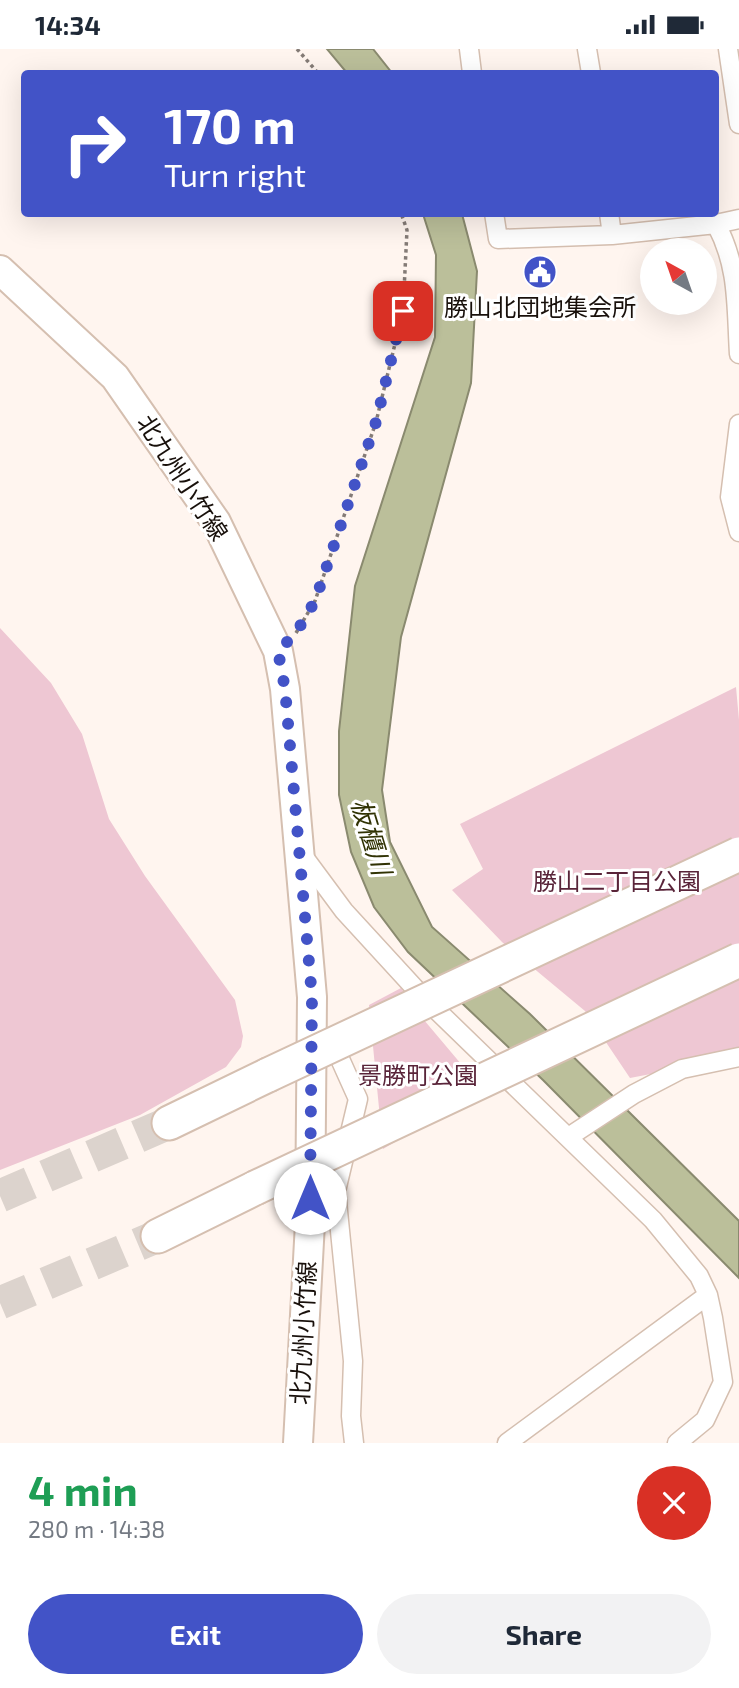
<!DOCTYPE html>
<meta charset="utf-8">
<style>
body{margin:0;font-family:"Exo 2","Noto Sans JP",sans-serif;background:#f2f2f3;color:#1f2937;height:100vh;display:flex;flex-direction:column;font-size:26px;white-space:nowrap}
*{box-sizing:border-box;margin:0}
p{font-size:23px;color:#747a83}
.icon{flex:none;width:38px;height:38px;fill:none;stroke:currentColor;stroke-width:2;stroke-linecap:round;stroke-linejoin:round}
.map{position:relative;height:1394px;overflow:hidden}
.details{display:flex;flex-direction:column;background:#fff;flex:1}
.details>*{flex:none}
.banner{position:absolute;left:21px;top:21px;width:698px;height:147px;border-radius:7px;box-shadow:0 7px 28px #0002;background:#4253c7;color:#fff;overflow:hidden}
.needle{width:46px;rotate:320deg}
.fabs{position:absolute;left:640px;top:189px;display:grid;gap:14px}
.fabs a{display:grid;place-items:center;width:77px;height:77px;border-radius:50%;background:#fff;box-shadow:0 7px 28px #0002;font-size:35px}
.pin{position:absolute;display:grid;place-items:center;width:60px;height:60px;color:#fff;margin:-30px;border-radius:14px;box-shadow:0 4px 10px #0006}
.me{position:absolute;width:77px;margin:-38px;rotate:0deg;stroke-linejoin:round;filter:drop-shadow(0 0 5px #0008)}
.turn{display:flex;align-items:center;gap:24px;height:147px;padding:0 28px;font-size:32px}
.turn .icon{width:91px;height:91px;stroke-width:2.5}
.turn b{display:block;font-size:49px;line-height:60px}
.round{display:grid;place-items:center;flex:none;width:74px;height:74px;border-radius:37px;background:#f2f2f3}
.overview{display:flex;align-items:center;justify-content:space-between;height:119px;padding:0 28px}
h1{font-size:42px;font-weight:700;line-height:52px;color:#1e9e55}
.primary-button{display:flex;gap:14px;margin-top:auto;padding:14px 28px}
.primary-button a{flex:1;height:80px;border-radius:42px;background:#4253c7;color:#fff;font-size:28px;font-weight:700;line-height:80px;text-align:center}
.primary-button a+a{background:#f2f2f3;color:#1f2937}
.status{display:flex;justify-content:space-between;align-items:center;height:49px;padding:0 35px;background:#fff;direction:ltr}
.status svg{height:19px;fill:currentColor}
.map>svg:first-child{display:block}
</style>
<div class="status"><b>14:34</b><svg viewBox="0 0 49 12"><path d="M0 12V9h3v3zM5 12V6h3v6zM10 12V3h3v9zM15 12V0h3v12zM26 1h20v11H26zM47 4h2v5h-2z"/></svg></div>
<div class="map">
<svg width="739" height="1394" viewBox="0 0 739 1394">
<rect width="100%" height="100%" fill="#fff5ef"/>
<path fill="#eec7d3" d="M0 579 51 634 82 685 109 770 145 827 235 951 243 987 241 998 226 1018 140 1066 0 1121Z
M736 638 739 671V1008L630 1029 585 962 502 893 452 841 483 820 460 775Z
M401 939 424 971 483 1041 383 1100 369 956Z"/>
<path fill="#bbbf9a" stroke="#8a8a6f" stroke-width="2" d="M327 0H373L392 24H347Z
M423 165H462L477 222 471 334 401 588 382 741 390 793 432 878 530 965 739 1172V1229L543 1031 408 903 374 858 351 803 339 746V682L355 537 435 288 436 206Z"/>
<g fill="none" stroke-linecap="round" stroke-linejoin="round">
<path stroke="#dcd3cd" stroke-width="33" stroke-dasharray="33 17" stroke-linecap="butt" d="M0 1147 169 1074
M0 1254 158 1187"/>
<defs>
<path id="street" d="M469 0 472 24
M587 0 591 24
M728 0 739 75
M494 164 498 190 612 186 716 175C739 218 736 256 739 305
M609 164 612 186
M716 175 739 170
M739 375 730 448 739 483
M301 804 344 862 422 947 653 1171 699 1227 708 1246 713 1269 723 1333 705 1371 677 1394
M331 990 358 1050 336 1142 353 1312 351 1367 354 1394
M570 1087 634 1045 682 1020 739 1008
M507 1394 708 1246"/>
<path id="primary" d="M0 221 115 328 216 473 278 602 285 640 312 948 310 1174 298 1394"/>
<path id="highway" d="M169 1074 268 1026
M158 1187 255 1139"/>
</defs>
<use href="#street" stroke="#d5bfb0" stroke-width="21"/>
<use href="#primary" stroke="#d5bfb0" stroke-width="32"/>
<use href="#highway" stroke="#d5bfb0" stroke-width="37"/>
<path stroke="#847b76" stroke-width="3.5" stroke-dasharray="3.5 3.5" stroke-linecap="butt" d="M297 0 318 24
M296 584 315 552 376 373 403 262 407 181 401 164"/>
<use href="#street" stroke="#fff" stroke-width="18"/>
<use href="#primary" stroke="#fff" stroke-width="28"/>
<use href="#highway" stroke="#fff" stroke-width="33"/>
<defs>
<path id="highway-bridge" d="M268 1026 739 805
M255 1139 739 911"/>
</defs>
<use href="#highway-bridge" stroke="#d5bfb0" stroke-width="37" stroke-linecap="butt"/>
<use href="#highway-bridge" stroke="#fff" stroke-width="33"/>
</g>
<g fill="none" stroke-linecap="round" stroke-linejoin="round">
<path stroke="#4253c7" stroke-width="12" stroke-dasharray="0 21.6" d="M310 1149 312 948 285 640 278 602 296 584 315 552 376 373 403 262"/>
</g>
<defs>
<symbol id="civic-disc" viewBox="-11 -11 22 22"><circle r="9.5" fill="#4253c7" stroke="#fff"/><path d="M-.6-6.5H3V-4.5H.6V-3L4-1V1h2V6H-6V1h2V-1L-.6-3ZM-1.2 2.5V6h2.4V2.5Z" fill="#fff"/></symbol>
</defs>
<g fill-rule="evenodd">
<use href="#civic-disc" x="521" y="204" width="38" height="38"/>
</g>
<g text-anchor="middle" stroke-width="6" stroke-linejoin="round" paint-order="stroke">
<g font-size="24" fill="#18100b" stroke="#fff">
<text x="540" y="267">勝山北団地集会所</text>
</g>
<g font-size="24" fill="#18100b" stroke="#fff">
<text transform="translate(182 429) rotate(57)" y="8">北九州小竹線</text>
<text transform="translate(304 1284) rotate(-87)" y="8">北九州小竹線</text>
</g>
<g font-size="24" fill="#592439" stroke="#fff">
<text x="617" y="841">勝山二丁目公園</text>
<text x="418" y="1035">景勝町公園</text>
</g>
<g font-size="26" font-style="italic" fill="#303203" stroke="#fff">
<text transform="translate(371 788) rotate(73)" y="9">板櫃川</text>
</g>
</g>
</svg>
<div class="fabs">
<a><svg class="needle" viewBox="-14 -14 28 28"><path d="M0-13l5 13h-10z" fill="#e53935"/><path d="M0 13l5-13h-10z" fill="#747a83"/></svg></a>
</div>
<div class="pin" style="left:403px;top:262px;background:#d93025"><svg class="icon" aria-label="arrive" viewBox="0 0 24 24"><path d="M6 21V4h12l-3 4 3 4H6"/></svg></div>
<svg class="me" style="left:310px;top:1149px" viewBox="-20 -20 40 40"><circle r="19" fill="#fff"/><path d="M0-13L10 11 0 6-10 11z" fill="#4253c7"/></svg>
<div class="banner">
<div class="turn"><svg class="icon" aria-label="right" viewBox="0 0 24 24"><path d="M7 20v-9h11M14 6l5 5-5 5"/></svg><div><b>170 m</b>Turn right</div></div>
</div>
</div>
<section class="details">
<div class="overview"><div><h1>4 min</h1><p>280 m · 14:38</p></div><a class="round" style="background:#d93025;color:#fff"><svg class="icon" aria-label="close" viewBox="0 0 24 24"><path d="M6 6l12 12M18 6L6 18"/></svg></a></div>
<div class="primary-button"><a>Exit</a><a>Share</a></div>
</section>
